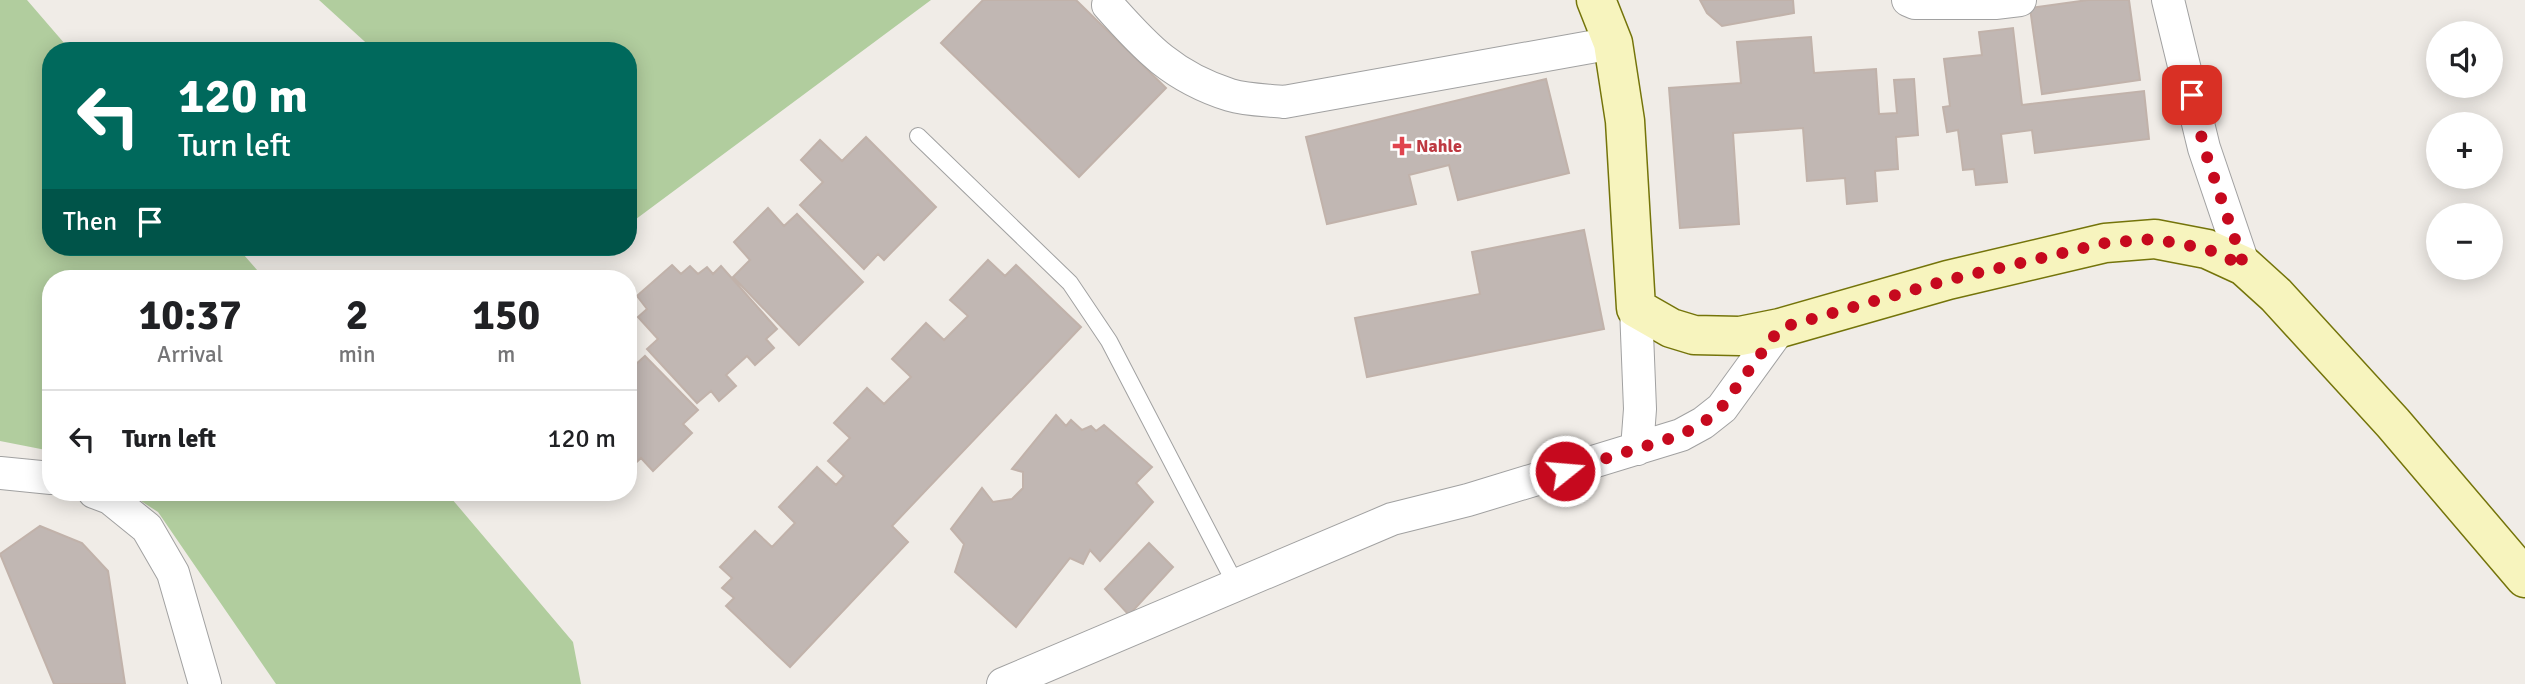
<!DOCTYPE html>
<meta charset="utf-8">
<style>
body{margin:0;font-family:Signika,sans-serif;background:#f2f2f2;color:#202124;height:100vh;display:flex;flex-direction:column;font-size:26px;white-space:nowrap}
*{box-sizing:border-box;margin:0}
p{font-size:23px;color:#757577}
.icon{flex:none;width:38px;height:38px;fill:none;stroke:currentColor;stroke-width:2;stroke-linecap:round;stroke-linejoin:round}
.map{position:relative;flex:1;overflow:hidden}
.sheet{position:absolute;left:42px;top:270px;width:595px;height:231px;display:flex;flex-direction:column;background:#fff;border-radius:28px;box-shadow:0 4px 18px #0003}
.sheet>*{flex:none}
.guide{position:absolute;left:42px;top:42px;width:595px;height:214px;border-radius:28px;box-shadow:0 4px 18px #0003;background:#00695c;color:#fff;overflow:hidden}
.tools{position:absolute;left:2426px;top:21px;display:grid;gap:14px}
.tools a{display:grid;place-items:center;width:77px;height:77px;border-radius:50%;background:#fff;box-shadow:0 4px 18px #0003;font-size:35px}
.pin{position:absolute;display:grid;place-items:center;width:60px;height:60px;color:#fff;margin:-30px;border-radius:14px;box-shadow:0 4px 10px #0006}
.me{position:absolute;width:77px;margin:-38px;rotate:73deg;stroke-linejoin:round;filter:drop-shadow(0 0 5px #0008)}
.turn{display:flex;align-items:center;gap:24px;height:147px;padding:0 21px;font-size:32px}
.turn .icon{width:91px;height:91px;stroke-width:2.5}
.turn b{display:block;font-size:49px;line-height:60px}
.then{display:flex;align-items:center;height:66px;padding:0 21px;background:#0003;gap:14px;font-size:26px}
.eta{display:flex;justify-content:space-evenly;align-items:center;height:119px;text-align:center}
.eta b{font-size:42px;font-weight:700;line-height:49px}
ul{padding:0;list-style:none}
li{display:flex;align-items:center;gap:21px;height:98px;padding:0 21px;border-top:2px solid #e0e0e0}
li div{flex:1}
li b{display:block;font-size:26px}
li em{font-style:normal}
.map>svg:first-child{display:block}
</style>
<div class="map">
<svg width="2525" height="684" viewBox="0 0 2525 684">
<rect width="100%" height="100%" fill="#f0ece7"/>
<path fill="#b1cd9e" d="M0 0H27L71 51H51V247H237L264 278H51V451L0 441Z
M319 0H931L628 225V51H375Z
M127 492H446L573 642 581 684H276L158 512Z"/>
<path fill="#c1b7b3" stroke="#c1b2aa" stroke-width="2" d="M983 0H1076L1166 88 1079 177 941 43Z
M1700 0H1793L1794 13 1722 26 1707 13Z
M2088 0H2129L2140 80 2042 94 2030 8Z
M2013 28 2022 105 2144 91 2149 139 2035 153 2032 130 2001 134 2007 182 1976 185 1974 169 1963 170 1958 130 1947 132 1943 107 1950 106 1944 59 1982 55 1979 32Z
M1811 37 1814 73 1876 69 1879 114 1897 113 1894 80 1914 79 1918 135 1896 137 1898 169 1875 171 1877 201 1847 204 1845 178 1807 181 1803 128 1733 133 1739 224 1680 228 1669 88 1741 83 1737 42Z
M1546 79 1569 173 1458 200 1449 165 1409 175 1416 204 1327 224 1306 137Z
M866 137 936 207 884 260 878 254 864 269 800 205 823 182 801 160 820 140 842 161Z
M768 208 784 226 797 214 863 282 799 345 733 277 750 260 734 242Z
M1584 230 1604 329 1367 377 1355 318 1480 294 1472 252Z
M988 260 1005 276 1016 265 1081 327 892 526 908 542 790 667 726 606 734 598 722 588 732 578 720 567 755 531 772 547 795 523 779 507 817 467 836 485 844 476 828 461 850 438 834 423 867 388 884 404 911 377 892 359 926 323 944 340 968 316 950 300Z
M672 265 681 274 690 266 698 274 707 267 713 274 721 266 777 329 766 339 774 348 755 365 747 356 726 375 736 386 719 401 711 391 697 403 647 349 658 339 638 317 647 309 637 296Z
M645 356 698 410 683 424 692 433 653 471 641 458 628 470V360L634 366Z
M1056 415 1066 426 1071 420 1082 430 1091 426 1096 431 1104 425 1152 467 1136 483 1153 502 1100 561 1090 550 1083 564 1070 558 1016 627 955 572 964 544 951 529 982 488 993 502 1012 499 1023 488V472L1012 469Z
M40 526 82 543 108 571 125 684H54L0 554Z
M1149 543 1173 567 1129 615 1105 589Z"/>
<g fill="none" stroke-linecap="round" stroke-linejoin="round">
<defs>
<path id="lane" d="M918 136 1070 283 1109 341 1236 585"/>
<path id="street" d="M1908 0 1915 3H1995L2020 0
M2168 0 2204 148 2244 266
M1108 5C1146 48 1173 77 1230 95 1247 100 1266 100 1284 102L1613 43
M1636 308 1640 409 1637 449
M0 473 51 478
M94 492 110 498 147 528 173 573 205 684
M1003 684 1392 519 1468 500 1681 435 1703 423 1722 408 1780 328"/>
<path id="secondary" d="M1596 0 1613 43 1625 121 1636 308 1671 328 1694 335 1740 336 1780 328 1948 280 2105 243 2155 239 2207 249 2244 266 2276 295 2393 423 2525 578"/>
</defs>
<use href="#lane" stroke="#a1a1a1" stroke-width="18"/>
<use href="#street" stroke="#a1a1a1" stroke-width="34"/>
<use href="#secondary" stroke="#74740a" stroke-width="41"/>
<use href="#lane" stroke="#fff" stroke-width="16"/>
<use href="#street" stroke="#fff" stroke-width="32"/>
<use href="#secondary" stroke="#f7f4be" stroke-width="38"/>
</g>
<g fill="none" stroke-linecap="round" stroke-linejoin="round">
<path stroke="#c6091e" stroke-width="12" stroke-dasharray="0 21.6" d="M1565 471 1681 435 1703 423 1721 408 1780 328 1948 280 2105 243 2155 239 2207 249 2244 266 2204 148 2192 95"/>
</g>
<path fill="#e0444e" stroke="#fff" stroke-width="2.5" d="M1398.5 135.5h7v7h7v7h-7v7h-7v-7h-7v-7h7z"/>
<g text-anchor="middle" stroke-width="5" stroke-linejoin="round" paint-order="stroke">
<g font-size="18" font-weight="bold" fill="#be3a42" stroke="#fff" text-anchor="start">
<text x="1416" y="152">Nahle</text>
</g>
</g>
</svg>
<div class="tools">
<a><svg class="icon" aria-label="sound" viewBox="0 0 24 24"><path d="M4 9h4l5-4v14l-5-4H4zM17 9q2 3 0 6"/></svg></a>
<a>+</a>
<a>−</a>
</div>
<div class="pin" style="left:2192px;top:95px;background:#d93025"><svg class="icon" aria-label="arrive" viewBox="0 0 24 24"><path d="M6 21V4h12l-3 4 3 4H6"/></svg></div>
<svg class="me" style="left:1565px;top:471px" viewBox="-20 -20 40 40"><circle r="17" fill="#c6091e" stroke="#fff" stroke-width="3"/><path d="M0-11L8 9 0 5-8 9z" fill="#fff"/></svg>
<div class="guide">
<div class="turn"><svg class="icon" aria-label="left" viewBox="0 0 24 24"><path d="M17 20v-9H6M10 6l-5 5 5 5"/></svg><div><b>120 m</b>Turn left</div></div>
<div class="then">Then<svg class="icon" aria-label="arrive" viewBox="0 0 24 24"><path d="M6 21V4h12l-3 4 3 4H6"/></svg></div>
</div>
<section class="sheet">
<div class="eta">
<div><b>10:37</b><p>Arrival</p></div>
<div><b>2</b><p>min</p></div>
<div><b>150</b><p>m</p></div>
</div>
<ul>
<li><svg class="icon" aria-label="left" viewBox="0 0 24 24"><path d="M17 20v-9H6M10 6l-5 5 5 5"/></svg><div><b>Turn left</b></div><em>120 m</em></li>
</ul>
</section>
</div>
